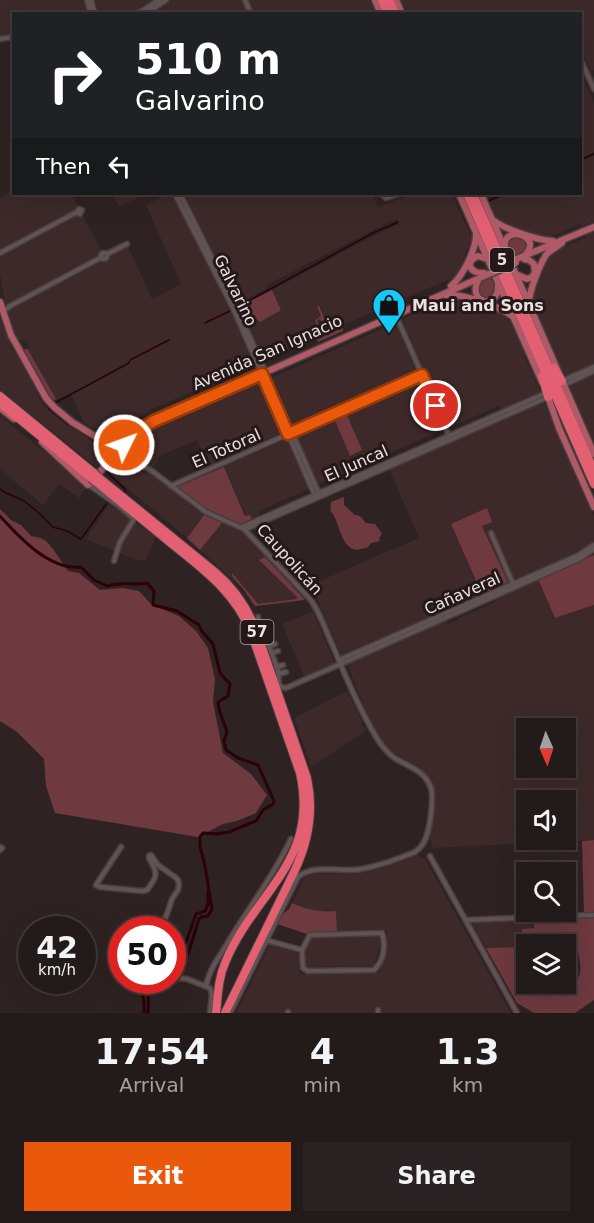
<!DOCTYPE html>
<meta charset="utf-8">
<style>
body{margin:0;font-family:"DejaVu Sans",sans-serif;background:#2b2323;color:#f1f3f6;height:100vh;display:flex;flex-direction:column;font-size:22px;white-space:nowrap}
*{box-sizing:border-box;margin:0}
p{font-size:20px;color:#a3a1a2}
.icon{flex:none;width:33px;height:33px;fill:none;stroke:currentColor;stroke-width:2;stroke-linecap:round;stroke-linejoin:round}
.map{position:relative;height:1013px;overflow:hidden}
.side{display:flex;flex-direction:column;background:#231a1a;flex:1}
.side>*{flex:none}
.hud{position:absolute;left:12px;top:12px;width:570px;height:183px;border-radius:0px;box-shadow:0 6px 24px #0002,0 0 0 2px #403839;background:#202124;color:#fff;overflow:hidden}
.needle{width:39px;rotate:177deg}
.fabs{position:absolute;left:516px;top:718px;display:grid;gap:12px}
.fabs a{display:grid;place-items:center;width:60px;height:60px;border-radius:0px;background:#231a1a;box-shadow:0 6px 24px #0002,0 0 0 2px #403839;font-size:30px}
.speed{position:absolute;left:18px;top:916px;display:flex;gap:12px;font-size:30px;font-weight:700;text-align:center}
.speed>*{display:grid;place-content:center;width:78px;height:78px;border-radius:50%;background:#231a1a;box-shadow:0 6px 24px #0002,0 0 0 2px #403839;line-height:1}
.speed small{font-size:15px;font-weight:400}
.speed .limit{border:9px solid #d22;background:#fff;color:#111}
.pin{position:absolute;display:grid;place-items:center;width:51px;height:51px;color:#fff;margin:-26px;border:3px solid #fff;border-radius:50%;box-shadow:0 2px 6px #0007}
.me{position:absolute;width:66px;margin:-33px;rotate:48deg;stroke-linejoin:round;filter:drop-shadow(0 0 4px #0008)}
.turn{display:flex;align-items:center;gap:21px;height:126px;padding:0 24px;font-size:27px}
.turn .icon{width:78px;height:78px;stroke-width:2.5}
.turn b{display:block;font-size:42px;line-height:51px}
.then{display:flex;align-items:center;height:57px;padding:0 24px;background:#0003;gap:12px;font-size:22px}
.eta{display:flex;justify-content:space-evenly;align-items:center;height:102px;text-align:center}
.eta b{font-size:36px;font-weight:700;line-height:42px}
.action{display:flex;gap:12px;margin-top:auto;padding:12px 24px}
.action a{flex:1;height:69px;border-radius:0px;background:#ea580c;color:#fff;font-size:24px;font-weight:700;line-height:69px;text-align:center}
.action a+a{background:#2b2323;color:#f1f3f6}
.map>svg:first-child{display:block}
</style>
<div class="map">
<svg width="594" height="1013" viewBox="0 0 594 1013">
<rect width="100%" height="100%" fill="#2f2223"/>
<path fill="#3d292a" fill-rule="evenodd" d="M0 0H84L89 13 14 14 13 34 0 36Z
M95 0H153L140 9 117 14 99 13Z
M170 0H242L248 13H150Z
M248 0H371L377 13H253Z
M399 0H594V70L591 72 581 49 580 14 408 13 405 8H402Z
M581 72 594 103V152L581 158Z
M594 155V221L582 226 580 224 550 237H545L498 222 494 218 487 203 508 194H580L581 162Z
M13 189 14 194H71L78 206H81L84 209 82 215 102 251H107L126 242 152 299 181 284 146 205 162 197 161 194H172L230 309 254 365 152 409 140 416 126 428 106 436 83 422 71 393 55 401 49 394 26 354 30 348 26 341 19 340 15 333 5 302 0 274V198Z
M112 194H145L119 207Z
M183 194H372L378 207 413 194H452L472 238 458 273 453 278 390 304 297 346 296 345 263 361 247 325 281 310 272 290 373 236 399 224 398 219 385 224 267 285 268 288 238 304Z
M594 231V364L563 377 531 299 535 289 538 288 537 282 546 262 552 253 586 237V235Z
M454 297 501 314 508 319 514 328 525 352V358L541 392 501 410 499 406 450 427 412 343 411 337 409 336 402 319Z
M0 319 11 345 10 346 23 362V365L27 371 42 403 47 409 108 452 97 467 0 390Z
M395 323 417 373 293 427H292L271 378Z
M594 374V443L569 386Z
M420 380 442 430 317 485 296 435Z
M261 382 283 432 208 465 197 440 160 456 152 469 124 452 132 440 146 428 148 431Z
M544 401 594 517V541L582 550 508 582 482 526 451 524 482 594 341 655 311 585 374 557 419 538 389 469Z
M0 416 87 486 79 498 59 484 43 505 0 469Z
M286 439 309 489 259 511 260 515 252 519 250 515 246 516 224 467Z
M122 459 146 474 147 472 178 494 191 504V507H194L204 515 187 538 110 474Z
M109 504 156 537 146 559 139 561 86 539Z
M222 523 244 533 305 599 255 606 244 590 200 550Z
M538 579 555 618 594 605V840L433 848 430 838 436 799 433 784 424 772 387 748 371 724 347 664 446 620 448 624 459 619V618L497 601 496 598ZM526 729H566V768H526ZM526 801H566V840H526Z
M313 611 335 664 304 676 282 624Z
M347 691 362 721 361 724 367 730 311 767 294 718Z
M417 855 425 859 511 1013H380V1010H377V1013H291V1010H287V1013H236L270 944 299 953V973L301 974 379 972 385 957 387 930 337 931 336 911H316L300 907 292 903 305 877 314 874 365 873 407 860Z
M534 919V928L522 947 486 948 471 922Z
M319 936 378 937 380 939V947L374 966 306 967 304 966V953L311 938Z"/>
<path fill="#6e393f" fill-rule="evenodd" d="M517 237 528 243 526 251 513 257 507 244 509 238Z
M491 277 492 281H494L497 288 491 299 478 296 477 284 479 281Z
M272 290 281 310 260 322 258 320 247 325 239 307Z
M317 306H319L330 332 343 326V331L318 342 314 332 323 325 320 319 317 320 319 327 314 330 313 329 317 326 315 320 321 316Z
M27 348 56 399 51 401 24 352V350Z
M346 413 362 450 350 456 334 418Z
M224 467 245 516 250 515 252 519 240 524 205 508 177 487Z
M344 497V505L355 515 360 516 366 523 375 524 381 532 382 534 379 538 380 541 371 543 367 548C363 548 357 551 353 549 342 545 339 525 334 516 333 514 332 513 331 512 330 509 331 505 331 502Z
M487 508 492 522 482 526 508 582 482 594 451 524Z
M0 509 11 520 21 525 31 536 41 538 46 541 53 549 68 571 79 573 100 590 123 588 139 591 151 604 179 616 196 631 208 648 215 679 213 702 223 753 251 774 267 795 256 813 237 821 223 824 198 837 55 813 46 786 44 759 17 732 0 721Z
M204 515 222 523 200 550 187 538Z
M594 555V605L555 618 538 579Z
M265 557 305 600 255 606 244 590 232 576V573L258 604 297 599V597L259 560Z
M594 840V913H584L582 841Z
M292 903C307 910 320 912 336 911L337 932H310L307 934 277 924 283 914 289 909Z
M594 917V1000L575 1013H534L517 1003 486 948 522 947V929L534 928V922L537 919ZM564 939 575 940C577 950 583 965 579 976 578 980 572 984 569 987L555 984H526V945H564Z"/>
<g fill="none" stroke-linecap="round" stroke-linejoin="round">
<path stroke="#2c0109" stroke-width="1.5" d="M580 160 594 154
M488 201 504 194
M241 305 373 233 398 222
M205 323 230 311
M53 404 129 363 130 360 169 340
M49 407V409L66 423 91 438
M93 440 110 451
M110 467 119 457
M107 469V472L125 489V492
M0 488 2 491 24 501 38 512 53 527 67 531 81 539 107 503"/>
<path stroke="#2c0109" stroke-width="3" d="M0 516C20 538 49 570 81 567L94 580 107 586C123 581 131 586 147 583L154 591 153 605 177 611 199 625 201 630 213 644 220 673 230 684 228 696 218 702 219 709 227 732 224 741 226 750 238 758 258 765 274 801 273 804 263 810 256 821 229 832 217 834 203 833 200 837V846L205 866 212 909 208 916 201 917 199 919 187 957 181 964 172 968
M172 961 180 956 183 951 196 914 205 911 208 904V891
M136 981C143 991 145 1001 144 1013
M143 981C149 990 149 1002 148 1013"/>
<defs>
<path id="minor" d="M87 0 91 14
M91 0 95 14
M245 0 251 14
M135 14 142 11 159 0
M145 14 166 0
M0 39 14 37
M580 58 594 89
M175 194 233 308 316 498
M180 194 238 310 320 496
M382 194 386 198 398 194
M79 209 82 210 80 214 77 212Z
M101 256a3 3 0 1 1 6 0a3 3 0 1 1-6 0Z
M0 253 77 212
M107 254 127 244
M394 311 449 436
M3 312 10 306 102 257
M562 381 594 367
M564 385 594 371
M119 451 152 471 206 512 244 529 310 599C320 612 325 629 332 644 346 677 359 709 378 740 382 746 387 752 393 757 408 767 424 769 431 788 434 799 430 831 424 842 422 846 419 849 415 852 398 859 379 866 361 869 341 873 314 863 298 877L230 1013
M89 485 119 506 134 519 120 542 114 561
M171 486 422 375
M242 527 546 393
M245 530 248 528 548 397
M491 533 513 584
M258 617 259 625 272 654 278 671 279 685 281 687 286 688 579 559 594 549
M269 646 275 644
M271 653 278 651
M339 660 579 555 594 545
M276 667 283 665
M278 674 286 672
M0 847 2 848 0 850
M121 847 96 885 100 887 142 891 147 890C158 876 158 873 149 858V856L151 855 158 865 175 877 178 880 179 884 178 890 172 899 167 914 160 930
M430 856 517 1013
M466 920 594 915
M382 933C386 945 384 961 374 970L308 971 303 968 302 950 310 935Z
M266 940 302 950
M122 950 119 956 122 961
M172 977 187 979 210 988 212 994 210 1013
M206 986C209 970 219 957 227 944 248 908 274 876 291 839
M378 1010V1013
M288 1012V1013"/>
<path id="major" d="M375 0 381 14
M396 0 402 14
M459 194 542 382
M481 194 594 454
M493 220C504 229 539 241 553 241
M505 246C505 243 505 239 508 237 514 230 540 237 526 254
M514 260 594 227
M484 273C470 274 464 262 478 256L487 259
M518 275 527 279 532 277 535 273 534 264 529 260 524 259
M479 279C465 302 499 312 498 285
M451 286C463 276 476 250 476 234
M446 295C461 293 501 307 512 316
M0 302 11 335 46 398 54 407 72 422 119 451
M529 302C529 292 540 264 546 255 550 250 557 247 562 243
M547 394 559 428 594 507
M0 408 14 419
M42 442 88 485 132 436 150 423 489 274"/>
<path id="highway" d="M382 0 388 14
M389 0 395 14
M467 194 594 484
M473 194 594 471
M554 368 562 381
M542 376 548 397
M0 396 94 473
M0 403 91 478
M98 477 215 572C234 588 247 607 256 630L307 778C314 810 309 840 295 870L225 1013
M95 481C119 501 143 520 167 540 201 568 234 590 251 632L300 773C320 862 254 892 225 963 218 979 218 996 216 1013"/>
</defs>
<use href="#minor" stroke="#493e3f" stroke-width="7"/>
<use href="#major" stroke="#493e3f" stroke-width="9"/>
<use href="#highway" stroke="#493e3f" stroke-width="10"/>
<use href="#minor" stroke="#615253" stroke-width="4"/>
<use href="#major" stroke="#af5a66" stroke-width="6"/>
<use href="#highway" stroke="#e36073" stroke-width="8"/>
<defs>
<path id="major-bridge" d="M489 274 516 263"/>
<path id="highway-bridge" d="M94 473 98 477
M91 478 95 481"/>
</defs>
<use href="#major-bridge" stroke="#493e3f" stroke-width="9" stroke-linecap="butt"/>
<use href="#highway-bridge" stroke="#493e3f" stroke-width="10" stroke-linecap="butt"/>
<use href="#major-bridge" stroke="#af5a66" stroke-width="6"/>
<use href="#highway-bridge" stroke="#e36073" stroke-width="8"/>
</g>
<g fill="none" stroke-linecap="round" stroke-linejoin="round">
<defs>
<path id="route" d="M124 445 137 431 154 421 262 374 288 434 422 375 436 406"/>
</defs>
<use href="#route" stroke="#983908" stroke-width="15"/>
<use href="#route" stroke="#ea580c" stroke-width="10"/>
</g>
<defs>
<symbol id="shop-pin" viewBox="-11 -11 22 30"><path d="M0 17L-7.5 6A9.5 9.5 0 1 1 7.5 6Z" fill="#14cafb" stroke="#251819"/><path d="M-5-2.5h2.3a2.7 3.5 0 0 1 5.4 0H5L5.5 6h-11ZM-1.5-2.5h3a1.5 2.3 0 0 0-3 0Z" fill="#111"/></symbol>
</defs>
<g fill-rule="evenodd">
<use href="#shop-pin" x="370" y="286" width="38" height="52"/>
</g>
<g text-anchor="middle" stroke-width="6" stroke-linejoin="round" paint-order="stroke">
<g fill="#251819" stroke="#b0a5a6" stroke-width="1.5">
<rect x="490" y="248" width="24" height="24" rx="4.5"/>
<rect x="240.5" y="620" width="33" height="24" rx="4.5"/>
</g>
<g font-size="15" font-weight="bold" fill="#ebe1e2">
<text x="502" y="265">5</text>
<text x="257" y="637">57</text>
</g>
<g font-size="16" fill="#ebe1e2" stroke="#251819">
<text transform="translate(236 290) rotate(64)" y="6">Galvarino</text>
<text transform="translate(267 352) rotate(-24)" y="6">Avenida San Ignacio</text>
<text transform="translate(226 448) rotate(-24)" y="6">El Totoral</text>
<text transform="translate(356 463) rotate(-24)" y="6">El Juncal</text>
<text transform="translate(290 559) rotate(48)" y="6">Caupolicán</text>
<text transform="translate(462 593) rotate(-24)" y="6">Cañaveral</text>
</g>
<g font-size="16" font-weight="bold" fill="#ebe1e2" stroke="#251819" text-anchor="start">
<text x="412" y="311">Maui and Sons</text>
</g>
</g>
</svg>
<div class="fabs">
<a><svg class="needle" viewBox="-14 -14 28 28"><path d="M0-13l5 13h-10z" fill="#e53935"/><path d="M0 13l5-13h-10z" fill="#a3a1a2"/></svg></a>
<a><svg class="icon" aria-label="sound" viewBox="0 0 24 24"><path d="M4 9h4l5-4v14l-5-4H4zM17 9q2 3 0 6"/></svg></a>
<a><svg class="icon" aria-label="search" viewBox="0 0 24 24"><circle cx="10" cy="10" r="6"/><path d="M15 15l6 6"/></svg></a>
<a><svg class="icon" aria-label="layers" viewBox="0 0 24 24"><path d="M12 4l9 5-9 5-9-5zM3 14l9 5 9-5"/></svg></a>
</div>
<div class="speed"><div>42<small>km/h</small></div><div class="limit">50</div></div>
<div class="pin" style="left:436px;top:406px;background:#d93025"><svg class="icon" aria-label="arrive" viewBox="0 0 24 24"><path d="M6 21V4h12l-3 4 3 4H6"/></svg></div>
<svg class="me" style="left:124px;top:445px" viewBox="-20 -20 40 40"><circle r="17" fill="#ea580c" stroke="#fff" stroke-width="3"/><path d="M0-11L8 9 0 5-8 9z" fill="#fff"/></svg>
<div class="hud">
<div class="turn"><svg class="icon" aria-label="right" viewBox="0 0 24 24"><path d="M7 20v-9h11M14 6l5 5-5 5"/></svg><div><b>510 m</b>Galvarino</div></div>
<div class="then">Then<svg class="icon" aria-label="left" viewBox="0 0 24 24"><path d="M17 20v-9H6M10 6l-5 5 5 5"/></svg></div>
</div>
</div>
<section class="side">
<div class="eta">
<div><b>17:54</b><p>Arrival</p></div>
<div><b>4</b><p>min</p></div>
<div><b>1.3</b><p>km</p></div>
</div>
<div class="action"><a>Exit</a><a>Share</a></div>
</section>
